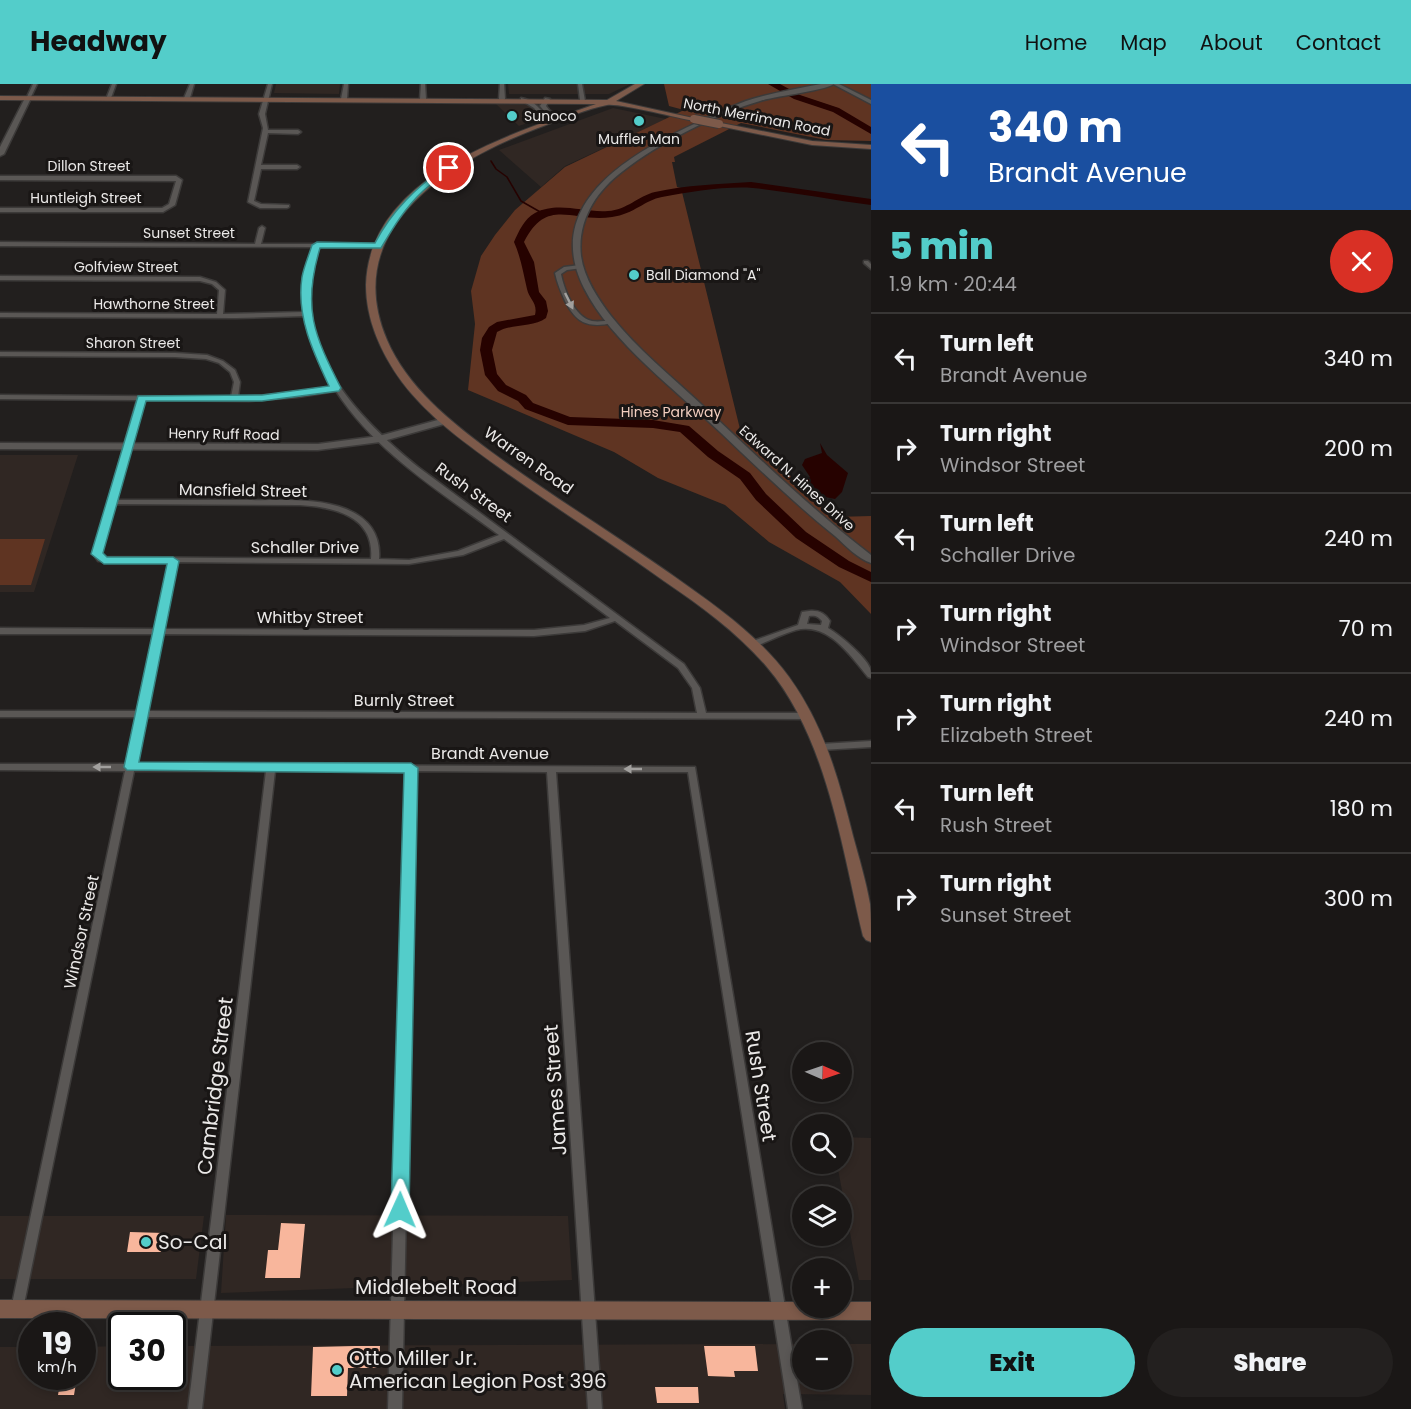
<!DOCTYPE html>
<meta charset="utf-8">
<style>
body{margin:0;font-family:Poppins,sans-serif;background:#23201f;color:#f1f3f6;height:100vh;display:flex;flex-direction:column;font-size:22px;white-space:nowrap}
*{box-sizing:border-box;margin:0}
p{font-size:20px;color:#9f9fa1}
.icon{flex:none;width:33px;height:33px;fill:none;stroke:currentColor;stroke-width:2;stroke-linecap:round;stroke-linejoin:round}
.map{position:relative;flex:1;overflow:hidden}
.sheet{display:flex;flex-direction:column;background:#1a1716;width:540px}
.sheet>*{flex:none}
.banner{background:#1a4fa0;color:#fff;overflow:hidden}
.needle{width:39px;rotate:92deg}
.fabs{position:absolute;left:792px;top:958px;display:grid;gap:12px}
.fabs a{display:grid;place-items:center;width:60px;height:60px;border-radius:50%;background:#1a1716;box-shadow:0 3px 9px #0003,0 0 0 2px #383635;font-size:30px}
.speed{position:absolute;left:18px;top:1228px;display:flex;gap:12px;font-size:30px;font-weight:700;text-align:center}
.speed>*{display:grid;place-content:center;width:78px;height:78px;border-radius:50%;background:#1a1716;box-shadow:0 3px 9px #0003,0 0 0 2px #383635;line-height:1}
.speed small{font-size:15px;font-weight:400}
.speed .limit{border:3px solid #111;border-radius:9px;background:#fff;color:#111}
.pin{position:absolute;display:grid;place-items:center;width:51px;height:51px;color:#fff;margin:-26px;border:3px solid #fff;border-radius:50%;box-shadow:0 2px 6px #0007}
.me{position:absolute;width:66px;margin:-33px;rotate:1deg;stroke-linejoin:round;filter:drop-shadow(0 0 4px #0008)}
.turn{display:flex;align-items:center;gap:21px;height:126px;padding:0 18px;font-size:27px}
.turn .icon{width:78px;height:78px;stroke-width:2.5}
.turn b{display:block;font-size:42px;line-height:51px}
.round{display:grid;place-items:center;flex:none;width:63px;height:63px;border-radius:32px;background:#23201f}
.summary{display:flex;align-items:center;justify-content:space-between;height:102px;padding:0 18px}
h1{font-size:36px;font-weight:800;line-height:45px;color:#53cdca}
.button{display:flex;gap:12px;margin-top:auto;padding:12px 18px}
.button a{flex:1;height:69px;border-radius:36px;background:#53cdca;color:#111;font-size:24px;font-weight:800;line-height:69px;text-align:center}
.button a+a{background:#23201f;color:#f1f3f6}
ul{padding:0;list-style:none}
li{display:flex;align-items:center;gap:18px;height:90px;padding:0 18px;border-top:2px solid #383635}
li div{flex:1}
li b{display:block;font-size:22px}
li em{font-style:normal}
header{display:flex;align-items:center;gap:36px;box-sizing:border-box;height:84px;padding:0 30px;background:#53cdca;color:#111}
header strong{font-size:28px}
nav{display:flex;gap:33px;margin-inline-start:auto;font-size:21px}
main{display:flex;flex:1;min-height:0}
.map>svg:first-child{display:block}
</style>
<header>
<strong>Headway</strong>
<nav><a>Home</a><a>Map</a><a>About</a><a>Contact</a></nav>
</header>
<main>
<div class="map">
<svg width="871" height="1325" viewBox="0 0 871 1325">
<rect width="100%" height="100%" fill="#221f1e"/>
<path fill="#302723" d="M276 0H340L339 10 274 9Z
M508 0H630L609 10H509Z
M496 20 529 21 541 34 519 42Z
M613 24 666 35 565 82 541 103 499 66Z
M0 371H78L34 508H0Z
M842 1053 871 1054V1196H859L837 1080H842Z
M226 1131 568 1132 572 1196 221 1209Z
M0 1132H204L196 1195H0Z
M802 1260V1296H842V1260H871V1311L783 1310 785 1325H0V1263H31L32 1293H82L83 1263 121 1262 122 1293H172L173 1262Z"/>
<path fill="#5f3422" d="M664 0H871V57L826 56 741 39 674 73 675 78H672L677 103 681 104 740 345 835 433 871 432V530L840 498 769 458 725 421 658 394 614 368 468 306 475 240 471 207 481 172 495 151 515 126 565 83 684 26 669 22Z
M0 455H45L31 501H0Z"/>
<path fill="#260200" d="M820 359 827 371 848 389 842 408 835 415 820 412 802 399 810 393 802 381 805 375 822 369Z"/>
<g fill="none" stroke-linecap="round" stroke-linejoin="round">
<path stroke="#260200" stroke-width="1.5" d="M491 77 496 85 507 93 521 117 542 129"/>
<path fill="#260200" fill-rule="evenodd" d="M768 0H780L800 11 839 24 871 43V50L833 28 794 15Z
M751 98 871 115V121C832 116 792 108 753 104 724 102 691 108 662 113 645 116 634 130 612 133 573 139 547 112 524 158L534 178 539 208 546 217 548 227 546 234C533 244 512 239 497 248L492 266 497 290 506 301 526 311 533 319 570 333 653 336 689 342 718 367 750 389 766 410 806 448 849 477 871 488V498L839 483 796 454 756 416 740 395 708 373 680 348 653 344 568 341 525 325 518 317 498 307 485 291 480 266 482 254 489 243 497 238 535 231C538 219 529 215 527 205 523 188 521 174 514 158 519 147 524 135 535 129 558 117 584 129 608 127 627 126 638 112 655 108 686 101 719 100 751 98Z"/>
</g>
<path fill="#f8b69c" d="M281 1139 305 1140 300 1194H265L268 1166H278Z
M130 1148 164 1149 161 1168H127Z
M355 1262H380L379 1284H348L347 1312H311L313 1263Z
M704 1262H755L758 1287H734L735 1293 708 1292Z
M61 1293H77L74 1311H58Z
M655 1303H698L699 1319H657Z"/>
<g fill="none" stroke-linecap="round" stroke-linejoin="round">
<defs>
<path id="minor" d="M33 0H37L30 15H26Z
M112 0H116L111 14 106 15Z
M190 0H194L190 14 187 16 184 14Z
M268 0H272L265 30 268 46H298L301 48 298 50 268 49 261 81H297L300 83 297 85H261L254 117 261 120 289 121V123L287 124H260L248 118 263 44 259 30Z
M344 0H348L347 15 344 17 341 15Z
M421 0H425L426 15 423 17 420 15Z
M500 0H504L505 15 502 17 499 15Z
M578 0H582L585 17 580 16Z
M833 0H839L871 16V20Z
M521 14C535 16 542 27 550 38L549 39H545L534 24 521 16Z
M545 14 550 15 546 22 550 27 567 32V34L546 29 540 22Z
M0 92H176L182 96 175 121 163 128H0V124H162L169 120 176 97 0 96Z
M262 142 265 144 261 160H378L381 162 378 164 319 163C317 174 313 184 311 195 300 275 362 337 418 383L684 580 700 604 706 629H807L811 632 807 635 145 633 135 680 695 683 802 1325H788L688 688H556L602 1325H588L547 688 415 687 402 1325H388L406 687H275L202 1325H188L266 687H134L23 1225 21 1229 17 1231 13 1229 11 1225 125 687 0 686V680H126L136 633H0V627H137L154 550H0V544L155 545 169 478 101 477H98L93 470 137 316 0 315V311L231 313 234 298 230 288 219 279 206 275 175 273 0 272V268L175 269 207 271 223 277 235 286 240 298 238 313 298 309 334 303C318 280 311 259 305 232L236 234 0 233V229L217 230 219 206 212 200 200 197 0 196V192L200 193 216 198 225 206 223 230 304 228 305 195 313 163 0 162V158L255 160 259 144ZM336 307C375 368 442 409 499 451L458 467 409 476 379 475C381 451 369 434 346 425 315 413 279 417 246 416 202 416 159 416 116 416L144 316 249 317 298 313ZM115 420 300 421C334 423 375 432 371 475L103 473 101 470ZM504 455 610 534 584 541 534 546 163 545 177 478 409 480 463 471ZM615 537 678 584 692 604 697 629 146 627 162 550 534 552 585 547Z
M864 177H868L871 180V185L864 179Z
M580 181 582 182V184L567 186 561 190C564 205 574 233 592 237 598 238 605 237 611 236L613 237V239C588 244 577 240 565 217 561 208 557 199 555 189L564 183Z
M809 527C818 526 825 529 830 537L828 544C840 551 865 572 870 584 871 587 871 591 871 594L868 593C850 571 828 538 796 546 782 550 769 557 756 562H750L749 560 750 558 798 541 802 528ZM809 532C815 531 818 532 822 537L821 541 807 540Z
M871 657V663L821 666 816 663 821 660Z"/>
<path id="tertiary" d="M821 0H834C820 8 779 11 760 17 718 29 657 60 623 87 596 107 577 137 581 172 584 194 598 215 611 232 637 265 671 292 702 321 757 372 811 425 871 471V479C858 475 845 461 835 452 795 420 758 384 720 348 676 306 611 258 584 204 542 121 628 71 692 41 709 33 727 24 746 17 770 9 796 5 821 0Z
M28 12 31 14 4 70 0 72V63L25 14Z
M445 334 448 335V339L380 358 318 366 0 365V359L318 360 379 352Z"/>
<path id="secondary" d="M635 0H644L616 17 698 35 694 37C677 34 620 19 607 21 587 25 565 34 546 41 455 74 338 141 387 256 407 303 451 338 490 367 550 411 614 450 675 493 716 522 759 552 789 593 824 641 839 696 853 752 859 774 866 797 870 820 871 832 871 846 871 858L866 856 863 852C842 765 827 653 767 583 738 549 701 522 664 497 611 459 556 424 504 387 468 361 429 334 402 298 381 269 366 236 366 201 369 91 512 50 596 20L0 16V12L607 16Z
M716 38 812 57 871 61V65L812 61 719 42 715 40Z
M0 1216 802 1218V1224H842V1218H871V1236L0 1234Z"/>
</defs>
<use href="#minor" stroke="#3c3a39" stroke-width="3"/>
<use href="#tertiary" stroke="#3c3a39" stroke-width="3"/>
<use href="#secondary" stroke="#3c3a39" stroke-width="2"/>
<use href="#minor" fill="#5a5755" fill-rule="evenodd"/>
<use href="#tertiary" fill="#5a5755" fill-rule="evenodd"/>
<use href="#secondary" fill="#7d5a4a" fill-rule="evenodd"/>
<defs>
<path id="secondary-bridge" d="M694 35 719 40"/>
</defs>
<use href="#secondary-bridge" stroke="#3c3a39" stroke-width="10" stroke-linecap="butt"/>
<use href="#secondary-bridge" stroke="#7d5a4a" stroke-width="8"/>
</g>
<defs><path id="oneway-solid" d="M-6-.8H1V-3.2L6.5 0L1 3.2V.8H-6Z" transform="scale(1.5)"/></defs>
<g fill="#a2a09e">
<use href="#oneway-solid" transform="translate(569 217) rotate(64)"/>
<use href="#oneway-solid" transform="translate(102 683) rotate(-180)"/>
<use href="#oneway-solid" transform="translate(633 685) rotate(-180)"/>
</g>
<path fill="#53cdca" stroke="#368583" stroke-width="1.5" d="M446 82 453 84C444 93 433 98 423 107 405 124 394 142 381 164H320C302 224 314 251 341 304L339 307 262 317H146L103 469 107 473H173L179 477 139 678 411 679 418 684 409 1126 406 1131 400 1134 394 1131 391 1126 404 689 127 686 124 683 167 480H104L91 470 138 312 262 311 329 302C313 268 296 232 302 193 304 182 309 171 312 161L317 158 375 159C392 126 416 104 446 82Z"/>
<g fill="#53cdca" stroke="#191615" stroke-width="2">
<circle cx="512" cy="32" r="6"/>
<circle cx="639" cy="37" r="6"/>
<circle cx="634" cy="191" r="6"/>
<circle cx="146" cy="1158" r="6"/>
<circle cx="337" cy="1286" r="6"/>
</g>
<g text-anchor="middle" stroke-width="6" stroke-linejoin="round" paint-order="stroke">
<g font-size="14" fill="#ebe9e8" stroke="#191615" text-anchor="start">
<text x="524" y="37">Sunoco</text>
<text x="639" y="60" text-anchor="middle">Muffler Man</text>
<text x="646" y="196">Ball Diamond "A"</text>
</g>
<g font-size="14" fill="#ebe9e8" stroke="#191615">
<text transform="translate(757 33) rotate(11)" y="5">North Merriman Road</text>
<text x="89" y="87">Dillon Street</text>
<text x="86" y="119">Huntleigh Street</text>
<text x="189" y="154">Sunset Street</text>
<text x="126" y="188">Golfview Street</text>
<text x="154" y="225">Hawthorne Street</text>
<text x="133" y="264">Sharon Street</text>
<text transform="translate(224 350) rotate(1)" y="5">Henry Ruff Road</text>
<text transform="translate(797 394) rotate(42)" y="5">Edward N. Hines Drive</text>
</g>
<g font-size="14" fill="#f2cebf" stroke="#191615">
<text x="671" y="333">Hines Parkway</text>
</g>
<g font-size="16" fill="#ebe9e8" stroke="#191615">
<text transform="translate(529 376) rotate(35)" y="6">Warren Road</text>
<text transform="translate(243 406) rotate(1)" y="6">Mansfield Street</text>
<text transform="translate(474 408) rotate(36)" y="6">Rush Street</text>
<text x="305" y="469">Schaller Drive</text>
<text x="310" y="539">Whitby Street</text>
<text x="404" y="622">Burnly Street</text>
<text x="490" y="675">Brandt Avenue</text>
<text transform="translate(81 848) rotate(-78)" y="6">Windsor Street</text>
</g>
<g font-size="20" fill="#ebe9e8" stroke="#191615">
<text transform="translate(215 1002) rotate(-83)" y="7">Cambridge Street</text>
<text transform="translate(761 1002) rotate(81)" y="7">Rush Street</text>
<text transform="translate(555 1006) rotate(-94)" y="7">James Street</text>
<text x="436" y="1210">Middlebelt Road</text>
</g>
<g font-size="20" fill="#ebe9e8" stroke="#191615" text-anchor="start">
<text x="158" y="1165">So-Cal</text>
<text x="349" y="1281">Otto Miller Jr.<tspan x="349" dy="23">American Legion Post 396</tspan></text>
</g>
</g>
</svg>
<div class="fabs">
<a><svg class="needle" viewBox="-14 -14 28 28"><path d="M0-13l5 13h-10z" fill="#e53935"/><path d="M0 13l5-13h-10z" fill="#9f9fa1"/></svg></a>
<a><svg class="icon" aria-label="search" viewBox="0 0 24 24"><circle cx="10" cy="10" r="6"/><path d="M15 15l6 6"/></svg></a>
<a><svg class="icon" aria-label="layers" viewBox="0 0 24 24"><path d="M12 4l9 5-9 5-9-5zM3 14l9 5 9-5"/></svg></a>
<a>+</a>
<a>−</a>
</div>
<div class="speed"><div>19<small>km/h</small></div><div class="limit">30</div></div>
<div class="pin" style="left:449px;top:84px;background:#d93025"><svg class="icon" aria-label="arrive" viewBox="0 0 24 24"><path d="M6 21V4h12l-3 4 3 4H6"/></svg></div>
<svg class="me" style="left:400px;top:1126px" viewBox="-20 -20 40 40"><path d="M0-17L14 15 0 8-14 15z" fill="#53cdca" stroke="#fff" stroke-width="4"/></svg>
</div>
<section class="sheet">
<div class="banner">
<div class="turn"><svg class="icon" aria-label="left" viewBox="0 0 24 24"><path d="M17 20v-9H6M10 6l-5 5 5 5"/></svg><div><b>340 m</b>Brandt Avenue</div></div>
</div>
<div class="summary"><div><h1>5 min</h1><p>1.9 km · 20:44</p></div><a class="round" style="background:#d93025;color:#fff"><svg class="icon" aria-label="close" viewBox="0 0 24 24"><path d="M6 6l12 12M18 6L6 18"/></svg></a></div>
<ul>
<li><svg class="icon" aria-label="left" viewBox="0 0 24 24"><path d="M17 20v-9H6M10 6l-5 5 5 5"/></svg><div><b>Turn left</b><p>Brandt Avenue</p></div><em>340 m</em></li>
<li><svg class="icon" aria-label="right" viewBox="0 0 24 24"><path d="M7 20v-9h11M14 6l5 5-5 5"/></svg><div><b>Turn right</b><p>Windsor Street</p></div><em>200 m</em></li>
<li><svg class="icon" aria-label="left" viewBox="0 0 24 24"><path d="M17 20v-9H6M10 6l-5 5 5 5"/></svg><div><b>Turn left</b><p>Schaller Drive</p></div><em>240 m</em></li>
<li><svg class="icon" aria-label="right" viewBox="0 0 24 24"><path d="M7 20v-9h11M14 6l5 5-5 5"/></svg><div><b>Turn right</b><p>Windsor Street</p></div><em>70 m</em></li>
<li><svg class="icon" aria-label="right" viewBox="0 0 24 24"><path d="M7 20v-9h11M14 6l5 5-5 5"/></svg><div><b>Turn right</b><p>Elizabeth Street</p></div><em>240 m</em></li>
<li><svg class="icon" aria-label="left" viewBox="0 0 24 24"><path d="M17 20v-9H6M10 6l-5 5 5 5"/></svg><div><b>Turn left</b><p>Rush Street</p></div><em>180 m</em></li>
<li><svg class="icon" aria-label="right" viewBox="0 0 24 24"><path d="M7 20v-9h11M14 6l5 5-5 5"/></svg><div><b>Turn right</b><p>Sunset Street</p></div><em>300 m</em></li>
</ul>
<div class="button"><a>Exit</a><a>Share</a></div>
</section>
</main>
